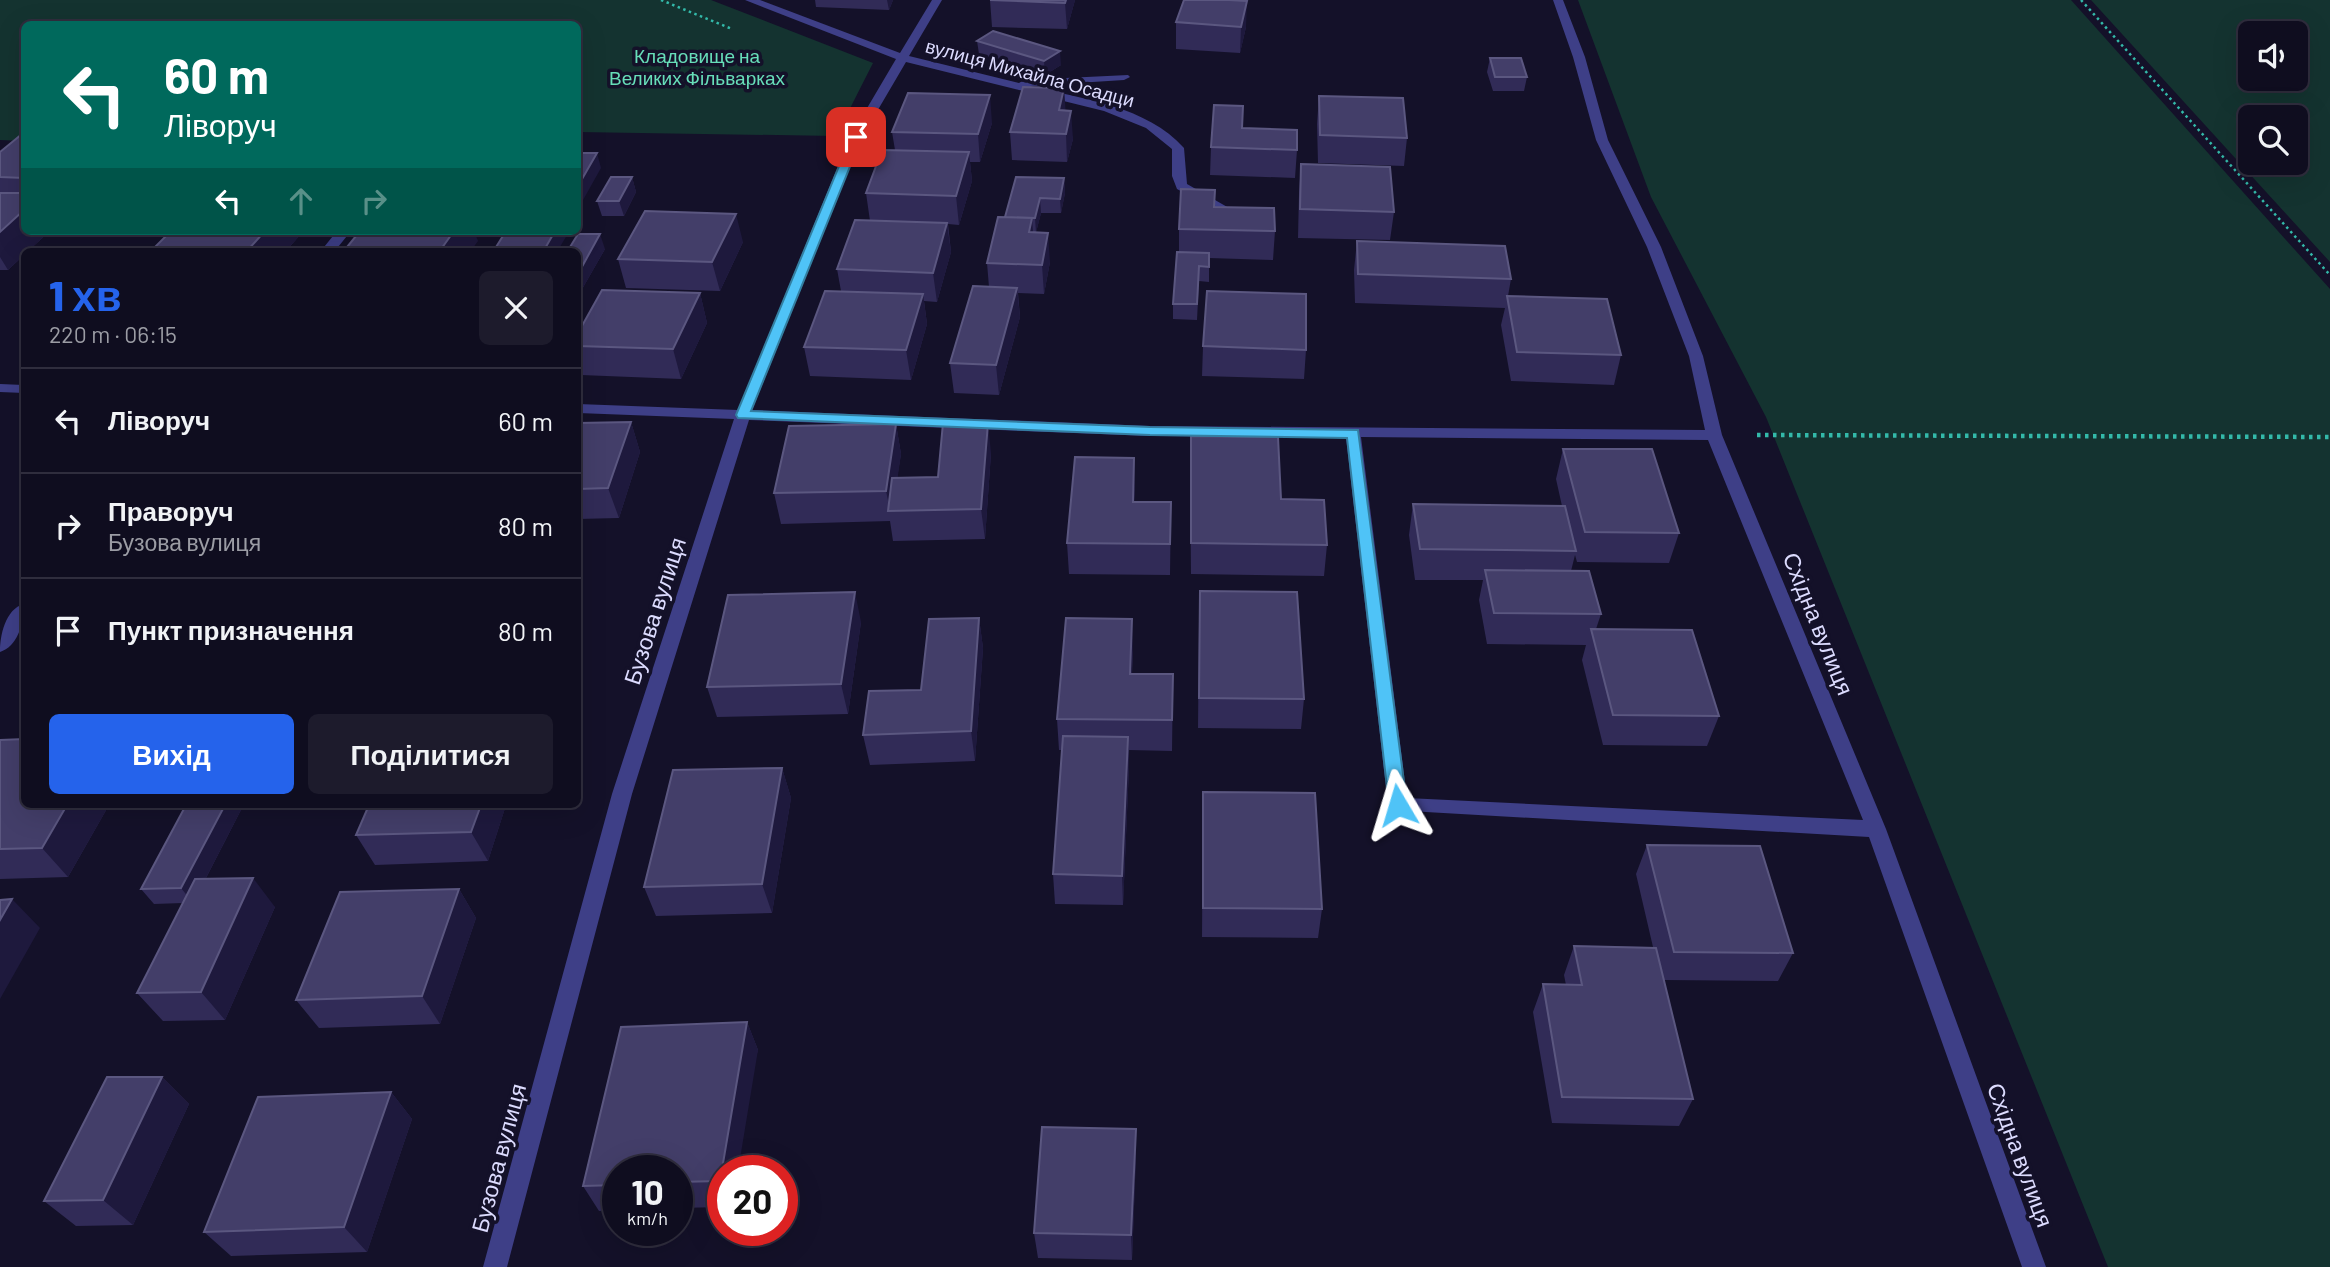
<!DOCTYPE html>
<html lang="uk">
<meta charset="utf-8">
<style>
body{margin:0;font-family:Barlow,sans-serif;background:#1d1b2c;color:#f1f3f6;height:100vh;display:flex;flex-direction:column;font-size:26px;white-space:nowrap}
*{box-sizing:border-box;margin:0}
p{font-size:23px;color:#9b9ca4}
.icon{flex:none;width:38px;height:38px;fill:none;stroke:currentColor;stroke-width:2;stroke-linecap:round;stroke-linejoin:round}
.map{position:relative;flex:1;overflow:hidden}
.details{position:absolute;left:21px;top:248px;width:560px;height:560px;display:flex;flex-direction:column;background:#0f0d1f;border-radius:10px;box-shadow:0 7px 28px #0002,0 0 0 2px #2f2d3d}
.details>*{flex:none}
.banner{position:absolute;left:21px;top:21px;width:560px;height:214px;border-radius:10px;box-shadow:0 7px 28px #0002,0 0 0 2px #2f2d3d;background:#00695c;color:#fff;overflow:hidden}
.fabs{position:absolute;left:2238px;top:21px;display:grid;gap:14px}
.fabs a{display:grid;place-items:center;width:70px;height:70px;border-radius:10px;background:#0f0d1f;box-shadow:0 7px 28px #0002,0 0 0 2px #2f2d3d;font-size:35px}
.speed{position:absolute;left:602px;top:1155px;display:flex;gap:14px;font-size:35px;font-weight:700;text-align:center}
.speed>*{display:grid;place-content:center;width:91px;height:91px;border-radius:50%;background:#0f0d1f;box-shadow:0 7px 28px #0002,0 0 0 2px #2f2d3d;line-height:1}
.speed small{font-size:18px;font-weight:400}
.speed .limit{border:10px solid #d22;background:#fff;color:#111}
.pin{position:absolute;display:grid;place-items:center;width:60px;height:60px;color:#fff;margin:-30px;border-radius:14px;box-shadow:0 4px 10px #0006}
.me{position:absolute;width:77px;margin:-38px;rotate:353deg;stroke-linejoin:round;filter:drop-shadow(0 0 5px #0008)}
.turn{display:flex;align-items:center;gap:24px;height:147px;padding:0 28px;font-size:32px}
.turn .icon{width:91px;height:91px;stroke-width:2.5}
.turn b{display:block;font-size:49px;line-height:60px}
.lanes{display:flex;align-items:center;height:66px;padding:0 28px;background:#0003;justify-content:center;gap:35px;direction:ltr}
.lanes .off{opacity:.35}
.round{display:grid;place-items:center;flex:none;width:74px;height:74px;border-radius:10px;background:#1d1b2c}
.summary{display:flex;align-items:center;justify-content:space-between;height:119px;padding:0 28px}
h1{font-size:42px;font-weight:800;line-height:52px;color:#2563eb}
.button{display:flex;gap:14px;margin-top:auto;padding:14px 28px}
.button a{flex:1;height:80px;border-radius:10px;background:#2563eb;color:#fff;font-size:28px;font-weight:800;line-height:80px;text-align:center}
.button a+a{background:#1d1b2c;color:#f1f3f6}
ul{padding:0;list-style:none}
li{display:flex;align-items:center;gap:21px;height:105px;padding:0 28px;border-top:2px solid #2f2d3d}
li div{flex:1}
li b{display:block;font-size:26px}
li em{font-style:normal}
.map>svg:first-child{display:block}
</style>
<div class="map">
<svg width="2330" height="1267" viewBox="0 0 2330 1267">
<rect width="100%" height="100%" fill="#141129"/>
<path fill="#143330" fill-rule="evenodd" d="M0 0H711L873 63 836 136 578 132V24H24V141L0 140Z
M1578 0H2071L2330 289V1267H2108L1766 417 1651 197Z
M2091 0H2330V262ZM2250 33H2296V79H2250ZM2250 117H2296V163H2250Z"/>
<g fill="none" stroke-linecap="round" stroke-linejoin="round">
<path stroke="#33b9a9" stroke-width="2.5" stroke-dasharray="2.5 3.5" stroke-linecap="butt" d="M661 0 732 29
M2081 0 2330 275"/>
<path stroke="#33b9a9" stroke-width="4.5" stroke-dasharray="3.5 4.5" stroke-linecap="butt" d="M1757 435 2330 437"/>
<path fill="#3e3f87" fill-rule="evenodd" d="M745 0H760L900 53 932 0H942L909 56 1019 83 1024 80 1128 75 1130 77 1124 80 1030 86C1082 99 1147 106 1184 148L1187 184 1243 216 1242 219H1232L1177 189 1172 176V149L1146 128 1104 111 906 62 862 137 752 410 1150 426 1705 430 1689 356 1647 247 1596 140 1573 57 1553 0H1563L1585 57 1608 140 1661 247 1703 356 1722 435 1886 829 2046 1267H2022L1869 837 1391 810 1388 805 1346 437 1150 436 749 420 632 794 507 1267H483L612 794 734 419 578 413V404L738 410 850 137 896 59ZM1361 437 1708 440 1863 820 1407 798Z
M337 231H351L334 252H320Z
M0 384 24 385V393L0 392Z
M24 604C25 620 18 647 0 652 0 636 5 609 24 604Z"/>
</g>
<path fill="#312b57" d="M815 0H893L889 10 816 7Z
M990 0H1075L1067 29 992 27Z
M1176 22 1246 27 1240 53 1176 49Z
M977 41 1061 65 1045 75 979 54Z
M1490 58 1527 77 1524 91H1493L1487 72Z
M1064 88 1065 111 1073 139 1067 162 1012 160 1010 132Z
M1319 96 1407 138 1404 166 1318 163 1317 124Z
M992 123 980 162H970L972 181 959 225 948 224 951 252 937 302 924 301 927 324 911 380 810 376 804 347 841 291 837 269 870 221 866 193 895 150 892 132Z
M1242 128 1297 150 1295 178 1210 175 1211 147Z
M24 134V231H50L27 252H24V255L8 270H0V152Z
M1301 164 1394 212 1390 240 1298 238 1299 193Z
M632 177 636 192 624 216H602L597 201Z
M1064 178 1065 193 1061 213H1041L1036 232 1050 262 1044 294 1018 293 1020 317 999 395 954 393 950 363 989 287 987 263 1005 217Z
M1214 207 1275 231 1273 260 1209 258V282L1199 281 1197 320 1173 319V304L1179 252V229Z
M301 234 285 252H154L152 250Z
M1357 241 1511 279 1508 296 1621 355 1614 385 1511 381 1501 325 1505 308 1355 303 1354 270Z
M743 242 720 291 626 288 618 259Z
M605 249 581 291H578V252Z
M700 293 707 323 681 379 581 375 578 366V333Z
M1203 346 1306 350 1304 379 1202 376Z
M631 422 640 452 619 518 578 519V423Z
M896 424 901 454 897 478 938 477 991 453 985 539 893 541 890 521 781 524 774 493Z
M1563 449 1679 533 1669 563 1577 562 1575 555 1571 571 1601 614 1596 629 1719 716 1707 746 1603 745 1582 660 1586 645 1487 644 1479 600 1483 580H1415L1409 535 1413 504 1562 506 1556 479Z
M1190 466 1281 499 1327 545 1324 576 1191 574Z
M1135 488 1134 502H1171L1170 575 1069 574 1067 543Z
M979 618 983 648 975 761 870 765 863 735 921 690Z
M1199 621 1304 699 1301 729 1198 728Z
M861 622 848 714 717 717 707 687Z
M1133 650 1132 674H1173L1172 751 1129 750V767L1123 905 1055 904 1053 874 1062 750H1059L1057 719Z
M0 740 24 805H109L68 877 0 879Z
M782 768 791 798 772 913 656 916 644 887Z
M1203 792 1322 909 1318 938 1202 937Z
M186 805H240L242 808 206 878 275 907 225 1020 163 1021 137 993 183 903 154 904 141 889Z
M506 805 488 861 375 865 356 835Z
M1647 845 1793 953 1778 981 1664 980 1693 1099 1679 1126 1552 1123 1533 1012 1543 984 1566 985 1564 975 1574 946 1653 947 1636 874Z
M459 889 476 918 440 1024 319 1028 296 1000Z
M747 1022 758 1050 723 1171V1207L677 1208V1171H618V1210L599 1211 583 1186Z
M162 1077 189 1104 133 1225 76 1226 44 1201Z
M391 1092 412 1119 367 1252 231 1256 204 1232Z
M1136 1129V1155L1132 1260 1038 1258 1034 1233Z"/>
<path fill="#1e193d" d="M887 0H893L889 10Z
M1066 0H1075L1067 29 1065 3Z
M1247 1 1246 27 1240 53 1241 27Z
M1060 51 1061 65 1045 75 1044 61Z
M1064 88 1066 116 1059 110Z
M990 95 992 123 980 162 978 134Z
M1071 111 1073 139 1067 162 1066 134Z
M969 152 972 181 959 225 956 196Z
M597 153 601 168 578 209V186Z
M632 177 636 192 624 216 619 201Z
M1064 178 1065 193 1061 213 1060 199Z
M1040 198 1041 213 1036 233 1035 218Z
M24 210V231H50L27 252H24V255L8 270 0 257V232Z
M736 214 743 242 720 291 712 262Z
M1032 218 1034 247 1029 232Z
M947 223 951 252 937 302 933 273Z
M265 231H299L301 234 285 252H246Z
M454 231H474L478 241 470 252H439Z
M555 231H565L567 235 557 252H543Z
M1048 233 1050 262 1044 294 1042 265Z
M600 234 605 249 581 291 578 279V274Z
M1017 288 1020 317 999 395 996 365Z
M700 293 707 323 681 379 673 349Z
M923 294 927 324 911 380 906 350Z
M631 422 640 452 619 518 608 488Z
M988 423 991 453 985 539 981 509Z
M896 424 901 454 893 510H890L886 491Z
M1134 458 1135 488 1133 532V502Z
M855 592 861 622 848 714 841 684Z
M979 618 983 648 975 761 971 731Z
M1132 619 1133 650 1130 705V674Z
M1128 737 1129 767 1123 905 1122 876Z
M782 768 791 798 772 913 762 884Z
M67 805H109L68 877 42 848Z
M225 805H240L242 808 193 903 181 888Z
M481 805H506L488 861 471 832Z
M253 878 275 907 225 1020 201 992Z
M459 889 476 918 440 1024 422 996Z
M12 899 40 928 0 999V920Z
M747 1022 758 1050 738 1171H723V1186L720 1181Z
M162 1077 189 1104 133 1225 103 1200Z
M391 1092 412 1119 367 1252 344 1227Z
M1136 1129V1155L1132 1260 1131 1235Z"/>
<path fill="#433e69" stroke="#5b5780" stroke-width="2" d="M990 0H1066L1065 3Z
M1184 0H1229L1247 1 1241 27 1176 22Z
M993 31 1060 51 1044 61 977 41Z
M1490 58H1521L1527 77H1495Z
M1023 87 1064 88 1059 110 1071 111 1066 134 1010 132Z
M908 93 990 95 978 134 892 132Z
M1319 96 1403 98 1407 138 1320 135Z
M1214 105 1243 106 1242 128 1297 130V150L1211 147Z
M22 134H24V178L0 177V152Z
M882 150 969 152 956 196 866 193Z
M578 153H597L578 186Z
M1301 164 1390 167 1394 212 1300 209Z
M611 177H632L619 201H597Z
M1016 177 1064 178 1060 199 1040 198 1035 218 1005 217Z
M1181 189 1215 190 1214 207 1274 208 1275 231 1179 229Z
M0 193H24V210L0 232Z
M645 211 736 214 712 262 618 259Z
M998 217 1032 218 1029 232 1048 233 1042 265 987 263Z
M855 220 947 223 933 273 837 269Z
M171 231H265L246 252 152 250Z
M360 231H454L439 252H343Z
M506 231H555L543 252H493Z
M578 234H600L578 274V252H567Z
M1357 241 1505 246 1511 279 1358 274Z
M1177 252 1209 253V267L1199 266 1197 304H1173Z
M973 286 1017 288 996 365 950 363Z
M602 290 700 293 673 349 578 346V333Z
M825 291 923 294 906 350 804 347Z
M1207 291 1306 294V350L1203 346Z
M1507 296 1607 299 1621 355 1517 352Z
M631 422 608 488 578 489V423Z
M943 423H988L981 509 888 511 892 478 938 477Z
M896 424 886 491 774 493 789 426Z
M1191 436 1278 437 1281 499 1324 500 1327 545 1191 543Z
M1563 449H1652L1679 533 1585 532Z
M1075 457 1134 458 1133 502H1171L1170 544 1067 543Z
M1413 504 1565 506 1576 551 1420 549Z
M1485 570 1589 571 1601 614 1494 613Z
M1200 591 1297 592 1304 699 1199 698Z
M855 592 841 684 707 687 728 595Z
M979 618 971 731 863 735 869 691 921 690 929 619Z
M1066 618 1132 619 1130 674H1173L1172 720 1057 719Z
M1591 629 1692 630 1719 716 1613 715Z
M1063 736 1128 737 1122 876 1053 874Z
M24 739V805H67L42 848 0 849V740Z
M782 768 762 884 644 887 673 770Z
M1203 792 1315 793 1322 909 1203 908Z
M186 805H225L181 888 141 889Z
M369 805H481L471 832 356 835Z
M1647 845 1760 846 1793 953 1674 952Z
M253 878 201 992 137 993 195 879Z
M459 889 422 996 296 1000 340 892Z
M12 899 0 920V900Z
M1574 946 1656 948 1693 1099 1562 1097 1543 984 1582 985Z
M747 1022 720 1181 677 1182V1171H618V1185L583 1186 621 1027Z
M107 1077H162L103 1200 44 1201Z
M391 1092 344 1227 204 1232 258 1097Z
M1042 1127 1136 1129 1131 1235 1034 1233Z"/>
<path fill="#4fc3f7" stroke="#337fa1" stroke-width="2" d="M856 133 862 137 751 411 1150 427 1358 430 1407 805 1404 810H1392L1389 805 1347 438 1150 435 738 418 736 415 851 137Z"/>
<g text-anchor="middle" stroke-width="7" stroke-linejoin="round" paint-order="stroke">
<g font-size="19" fill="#67deb9" stroke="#141129">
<text x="697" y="63">Кладовище на<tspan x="697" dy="22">Великих Фільварках</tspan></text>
</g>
<g font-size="19" fill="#dcdbfe" stroke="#141129">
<text transform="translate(1030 73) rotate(15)" y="7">вулиця Михайла Осадци</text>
</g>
<g font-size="23" fill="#dcdbfe" stroke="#141129">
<text transform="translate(655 611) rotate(-72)" y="8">Бузова вулиця</text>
<text transform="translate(1818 624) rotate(68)" y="8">Східна вулиця</text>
<text transform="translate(2020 1155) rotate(70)" y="8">Східна вулиця</text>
<text transform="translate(499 1158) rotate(-75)" y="8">Бузова вулиця</text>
</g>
</g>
</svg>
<div class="fabs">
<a><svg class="icon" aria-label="sound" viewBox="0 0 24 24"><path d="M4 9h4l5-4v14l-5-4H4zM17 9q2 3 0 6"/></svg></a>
<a><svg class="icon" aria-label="search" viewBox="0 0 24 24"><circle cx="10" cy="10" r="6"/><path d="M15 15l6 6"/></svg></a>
</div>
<div class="speed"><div>10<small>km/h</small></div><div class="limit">20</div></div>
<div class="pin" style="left:856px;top:137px;background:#d93025"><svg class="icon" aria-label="arrive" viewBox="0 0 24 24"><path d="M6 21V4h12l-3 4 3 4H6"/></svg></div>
<svg class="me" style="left:1398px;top:805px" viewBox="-20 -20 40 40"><path d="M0-17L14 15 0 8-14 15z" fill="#4fc3f7" stroke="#fff" stroke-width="4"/></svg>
<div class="banner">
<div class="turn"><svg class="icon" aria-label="left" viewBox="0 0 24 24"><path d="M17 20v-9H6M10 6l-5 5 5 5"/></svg><div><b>60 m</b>Ліворуч</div></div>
<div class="lanes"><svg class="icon" aria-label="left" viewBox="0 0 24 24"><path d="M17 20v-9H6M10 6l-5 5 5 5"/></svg><svg class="icon off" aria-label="ahead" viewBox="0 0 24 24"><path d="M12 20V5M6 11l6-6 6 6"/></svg><svg class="icon off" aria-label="right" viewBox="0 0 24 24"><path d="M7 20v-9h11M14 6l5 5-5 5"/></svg></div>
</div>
<section class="details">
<div class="summary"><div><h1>1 хв</h1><p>220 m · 06:15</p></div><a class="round"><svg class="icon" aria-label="close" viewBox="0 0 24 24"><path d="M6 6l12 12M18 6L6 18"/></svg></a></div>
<ul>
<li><svg class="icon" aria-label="left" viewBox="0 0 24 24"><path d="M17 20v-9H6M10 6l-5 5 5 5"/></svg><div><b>Ліворуч</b></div><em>60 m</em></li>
<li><svg class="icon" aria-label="right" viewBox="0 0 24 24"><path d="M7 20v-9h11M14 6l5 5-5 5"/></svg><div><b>Праворуч</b><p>Бузова вулиця</p></div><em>80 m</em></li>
<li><svg class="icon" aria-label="arrive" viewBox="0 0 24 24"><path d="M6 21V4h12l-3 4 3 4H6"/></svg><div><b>Пункт призначення</b></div><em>80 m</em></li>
</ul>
<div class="button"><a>Вихід</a><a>Поділитися</a></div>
</section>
</div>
